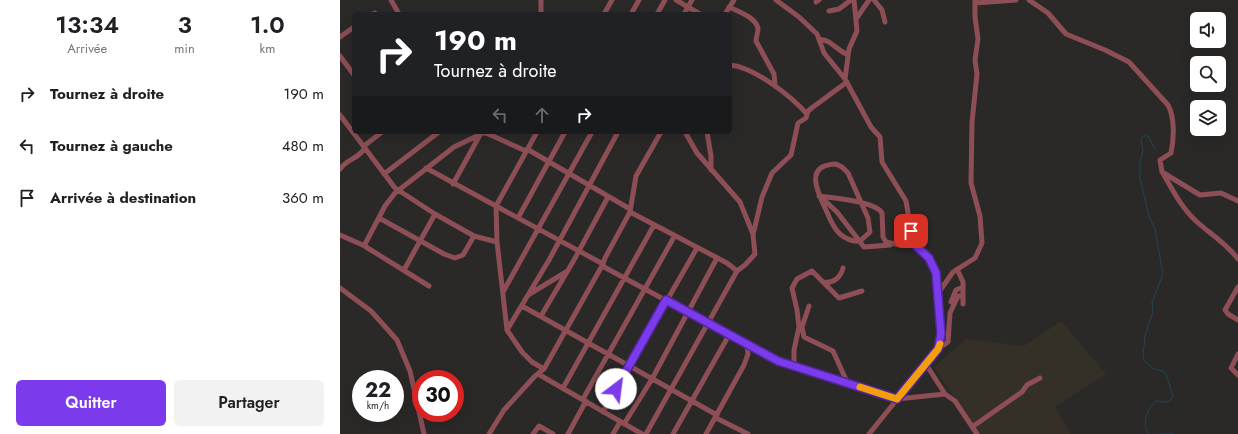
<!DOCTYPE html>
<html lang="fr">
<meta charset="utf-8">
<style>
body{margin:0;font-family:Jost,sans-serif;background:#f2f2f2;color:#202124;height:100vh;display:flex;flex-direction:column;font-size:15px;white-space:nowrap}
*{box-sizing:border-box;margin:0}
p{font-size:13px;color:#757577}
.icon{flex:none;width:22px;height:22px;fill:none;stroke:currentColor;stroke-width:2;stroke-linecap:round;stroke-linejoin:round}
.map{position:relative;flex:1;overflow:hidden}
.panel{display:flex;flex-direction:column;background:#fff;width:340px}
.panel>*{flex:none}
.guide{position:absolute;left:12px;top:12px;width:380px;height:122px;border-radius:6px;box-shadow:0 4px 16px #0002;background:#202124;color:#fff;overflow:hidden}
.buttons{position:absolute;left:850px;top:12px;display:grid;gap:8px}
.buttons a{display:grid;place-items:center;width:36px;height:36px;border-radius:6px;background:#fff;box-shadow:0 4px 16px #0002;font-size:20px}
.speed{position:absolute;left:12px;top:370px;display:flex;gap:8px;font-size:20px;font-weight:700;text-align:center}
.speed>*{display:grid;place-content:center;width:52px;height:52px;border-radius:50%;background:#fff;box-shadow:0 4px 16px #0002;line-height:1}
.speed small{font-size:10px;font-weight:400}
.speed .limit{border:6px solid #d22;background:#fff;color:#111}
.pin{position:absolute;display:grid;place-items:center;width:34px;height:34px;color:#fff;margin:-17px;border-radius:8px;box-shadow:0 2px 6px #0006}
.me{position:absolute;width:44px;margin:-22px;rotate:30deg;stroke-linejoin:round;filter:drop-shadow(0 0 3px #0008)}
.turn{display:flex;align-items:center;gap:14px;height:84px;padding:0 16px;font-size:18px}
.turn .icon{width:52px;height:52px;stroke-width:2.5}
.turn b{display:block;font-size:28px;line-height:34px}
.lanes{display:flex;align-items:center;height:38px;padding:0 16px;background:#0003;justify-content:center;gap:20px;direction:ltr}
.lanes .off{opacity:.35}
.eta{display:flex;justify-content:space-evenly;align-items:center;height:68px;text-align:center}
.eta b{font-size:24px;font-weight:600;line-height:28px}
.action{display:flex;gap:8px;margin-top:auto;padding:8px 16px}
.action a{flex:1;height:46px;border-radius:6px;background:#7c3aed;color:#fff;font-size:16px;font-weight:600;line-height:46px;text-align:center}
.action a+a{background:#f2f2f2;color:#202124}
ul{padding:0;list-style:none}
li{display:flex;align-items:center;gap:12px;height:52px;padding:0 16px}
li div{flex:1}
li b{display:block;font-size:15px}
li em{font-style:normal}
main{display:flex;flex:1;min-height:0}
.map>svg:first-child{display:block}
</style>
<main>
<section class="panel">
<div class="eta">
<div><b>13:34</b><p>Arrivée</p></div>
<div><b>3</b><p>min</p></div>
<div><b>1.0</b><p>km</p></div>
</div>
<ul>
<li><svg class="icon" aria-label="right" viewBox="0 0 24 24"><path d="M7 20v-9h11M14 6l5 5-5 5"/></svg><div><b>Tournez à droite</b></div><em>190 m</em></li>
<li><svg class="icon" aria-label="left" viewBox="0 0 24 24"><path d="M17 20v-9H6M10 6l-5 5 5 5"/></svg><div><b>Tournez à gauche</b></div><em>480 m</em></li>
<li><svg class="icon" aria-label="arrive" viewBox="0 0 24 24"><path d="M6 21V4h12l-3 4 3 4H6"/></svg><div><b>Arrivée à destination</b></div><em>360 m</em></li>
</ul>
<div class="action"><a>Quitter</a><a>Partager</a></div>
</section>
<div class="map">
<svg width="898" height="434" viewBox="0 0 898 434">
<rect width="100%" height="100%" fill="#2a2927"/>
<path fill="#343028" d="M721 321 766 374 715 407 731 434H639L594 367 626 339 684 346Z"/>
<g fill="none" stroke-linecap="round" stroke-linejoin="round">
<path stroke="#204657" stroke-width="1" d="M808 434C802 423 807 409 816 401L827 402 831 400 833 396 826 374 823 371 814 369 805 362 803 357 805 336 813 312 812 302 823 274 815 229 809 216 800 178V162L803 151 801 139 803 136H808L815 149
M820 434H834"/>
<path stroke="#8d4e55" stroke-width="5" d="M51 0 59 14
M201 0V14
M336 0 360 14
M436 0 459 17 477 34 484 53 505 79 531 127 540 137 542 162 566 201 573 243 587 255 595 268 599 292 601 334 598 349 584 366
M534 0 542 10 545 22
M689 0 708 13 726 34 765 50 789 62 828 105C835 118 834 139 831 153L820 160 822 172 860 195 881 193 898 201
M476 2 479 0
M635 3 676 0
M389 7C399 12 415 17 418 28 418 33 416 37 416 41L434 74 435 85
M489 11 499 9 511 0
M33 14 35 13
M264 14 272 0
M291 14 299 0
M317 14 325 0
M344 14 352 0
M385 14 394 0
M516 19 529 0
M0 37 14 27
M480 40C489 38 499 52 508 55
M0 56 14 75
M390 65C414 67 451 96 467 114
M505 79 509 49 517 31 514 0
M0 115 55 188 95 214 134 236 157 242
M197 132 156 206 157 242 167 330 182 352 192 362 204 369
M321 132 296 176 290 212 265 258 263 264 264 267 438 361 557 399 605 394
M345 132 357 153 400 202 413 234
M367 132 371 156V170
M24 146 42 132
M187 149 290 209
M496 164 502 167 508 173 528 218 530 232 520 241C512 242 506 239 500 234 493 228 490 219 486 210 478 193 463 165 496 164Z
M86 168 263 264 204 369 195 376 164 410 149 434
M0 169C8 158 17 160 25 148
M44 174 99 132
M824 175C833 191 842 208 856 221 870 234 886 243 898 259
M113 184 141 133H146L186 151
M479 196C493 198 535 201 542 213L543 237 546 242 560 245 573 243
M482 198 497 212 524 247 550 245
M290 212 387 263 397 271
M39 218 104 254 115 258 123 255 134 236
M178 218 225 132
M0 235 25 246
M617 269 623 282V304
M64 270 95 214
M483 282C493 284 501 277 503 268
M89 286 26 247 25 244 45 206 55 193 114 147 139 135
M898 287 885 310 888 314 898 320
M0 288 31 311 57 340 70 371 84 434
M163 292 252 132
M599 292 613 272 635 258 642 243 640 216 631 183 632 122 637 74 635 60 638 39 635 17V0
M188 295 226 272
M611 302 616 290 623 287
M182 306 377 415
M469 306 462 327 464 337 493 351 507 382
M201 316 234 260 268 197
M167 330 209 260 278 132
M598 349 608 342 610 313 618 296H623
M898 354 891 368 898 375
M454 366V350L459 327 457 310 452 288 457 279 472 271 499 298 522 291
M198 374 302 434
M223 388 314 225
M243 399 334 237
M263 412 357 248
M376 418 408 434
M284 424 312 379 377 258
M632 427 682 392 687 385 700 378
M193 434 199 426 213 434
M228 434 246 401
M273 434 280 422
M306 434 397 271 405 265 415 254 413 235 422 197 432 173 451 155 458 123 466 118 468 111 473 107 507 82
M333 434 389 335
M366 434 404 365 408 354 407 345
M529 434 584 366 589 369 605 394 615 401 637 434"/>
</g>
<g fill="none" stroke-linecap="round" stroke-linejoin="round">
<defs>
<path id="route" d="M276 389 326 300 438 361 557 399 598 349 601 334 596 273 589 258 573 243 571 231"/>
</defs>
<use href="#route" stroke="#51269a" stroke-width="10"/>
<use href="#route" stroke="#7c3aed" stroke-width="7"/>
<path stroke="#f59e0b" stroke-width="7" d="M520 387 557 399 598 349 600 344"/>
</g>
</svg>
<div class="buttons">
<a><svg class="icon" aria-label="sound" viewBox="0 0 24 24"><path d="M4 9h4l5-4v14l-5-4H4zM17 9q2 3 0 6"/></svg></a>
<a><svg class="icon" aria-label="search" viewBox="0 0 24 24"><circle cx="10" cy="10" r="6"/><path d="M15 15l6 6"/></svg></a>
<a><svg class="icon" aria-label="layers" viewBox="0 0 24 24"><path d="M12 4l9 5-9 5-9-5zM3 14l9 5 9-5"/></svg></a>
</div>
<div class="speed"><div>22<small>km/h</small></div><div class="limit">30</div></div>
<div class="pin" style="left:571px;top:231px;background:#d93025"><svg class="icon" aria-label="arrive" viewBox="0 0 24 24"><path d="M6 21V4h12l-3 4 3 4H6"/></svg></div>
<svg class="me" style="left:276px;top:389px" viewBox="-20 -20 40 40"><circle r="19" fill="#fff"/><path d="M0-13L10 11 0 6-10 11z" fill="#7c3aed"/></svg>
<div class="guide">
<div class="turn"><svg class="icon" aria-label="right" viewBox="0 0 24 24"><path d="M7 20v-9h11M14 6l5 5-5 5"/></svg><div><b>190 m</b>Tournez à droite</div></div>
<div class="lanes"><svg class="icon off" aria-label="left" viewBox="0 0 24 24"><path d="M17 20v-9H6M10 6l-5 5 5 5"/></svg><svg class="icon off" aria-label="ahead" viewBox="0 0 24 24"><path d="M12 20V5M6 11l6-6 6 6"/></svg><svg class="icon" aria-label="right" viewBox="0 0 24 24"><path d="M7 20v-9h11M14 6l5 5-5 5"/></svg></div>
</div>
</div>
</main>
